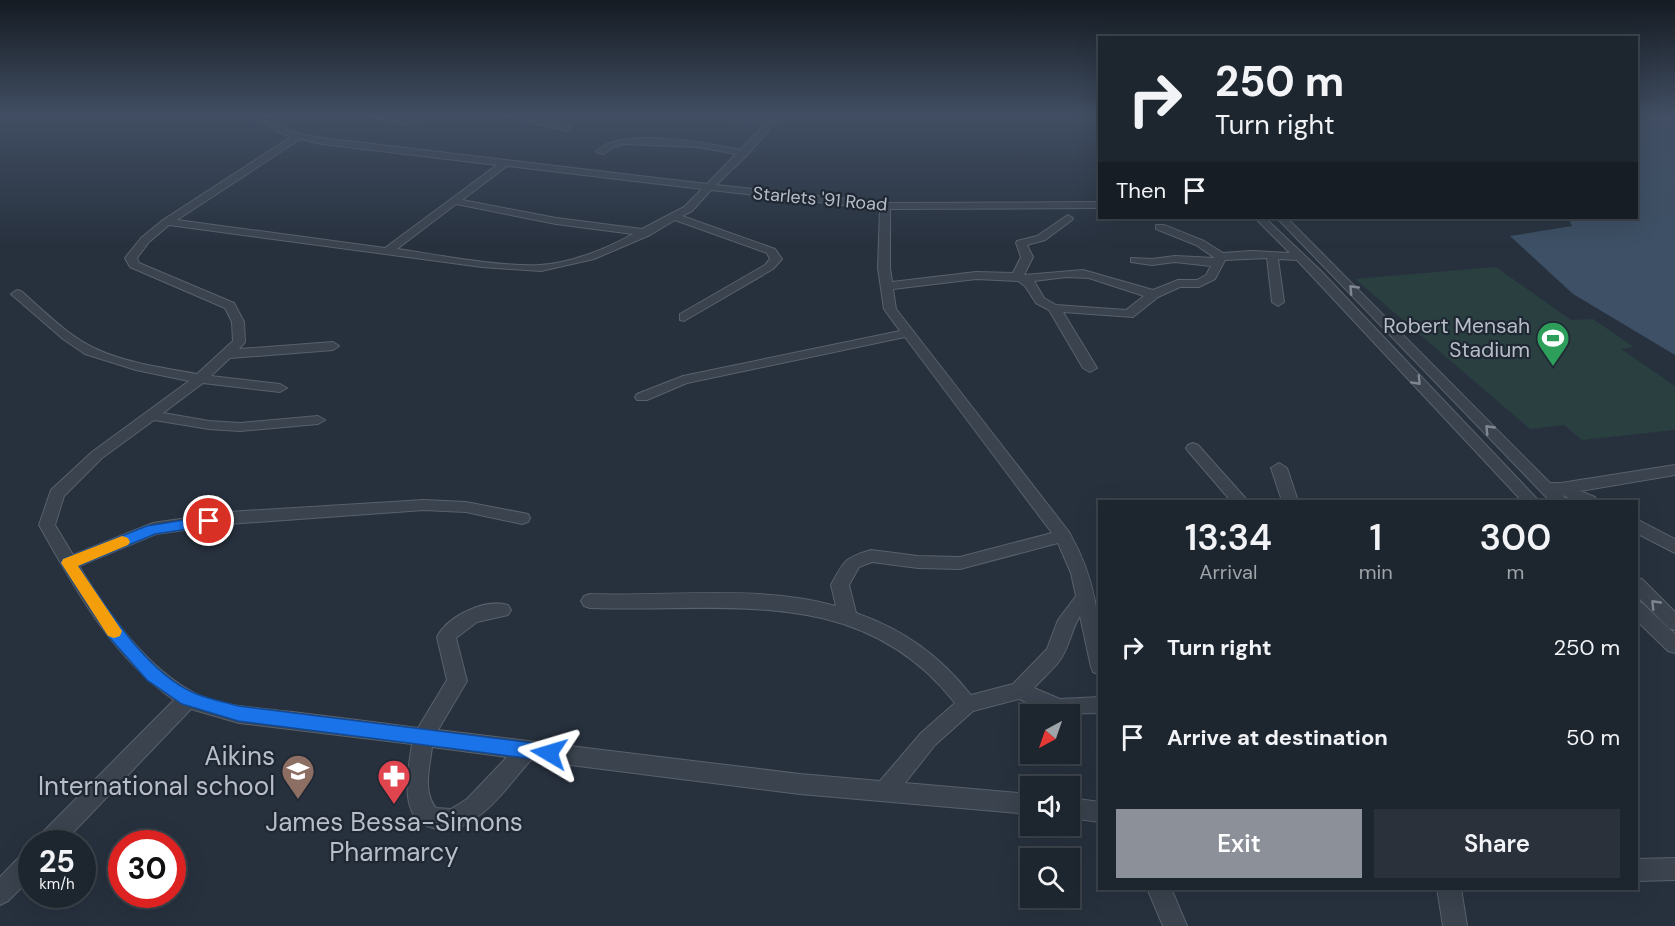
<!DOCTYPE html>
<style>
body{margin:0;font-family:"DM Sans",sans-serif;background:#2a313a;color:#f1f3f6;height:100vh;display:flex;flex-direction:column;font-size:22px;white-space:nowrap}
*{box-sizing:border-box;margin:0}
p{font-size:20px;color:#a0a5aa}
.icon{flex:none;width:33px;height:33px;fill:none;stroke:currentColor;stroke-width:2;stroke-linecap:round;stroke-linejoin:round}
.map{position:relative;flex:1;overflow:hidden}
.panel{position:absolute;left:1098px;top:500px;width:540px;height:390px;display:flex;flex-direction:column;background:#1d252e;border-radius:0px;box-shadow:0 6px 24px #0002,0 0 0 2px #3b424a}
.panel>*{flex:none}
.hud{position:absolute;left:1098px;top:36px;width:540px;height:183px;border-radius:0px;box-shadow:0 6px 24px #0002,0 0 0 2px #3b424a;background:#1d252e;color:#f1f3f6;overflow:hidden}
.needle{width:39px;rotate:220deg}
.buttons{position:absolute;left:1020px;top:704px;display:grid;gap:12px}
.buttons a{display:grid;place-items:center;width:60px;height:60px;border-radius:0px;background:#1d252e;box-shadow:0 6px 24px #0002,0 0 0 2px #3b424a;font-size:30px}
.speed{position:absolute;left:18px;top:830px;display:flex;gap:12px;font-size:30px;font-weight:700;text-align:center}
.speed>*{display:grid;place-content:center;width:78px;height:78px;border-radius:50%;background:#1d252e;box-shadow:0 6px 24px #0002,0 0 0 2px #3b424a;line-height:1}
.speed small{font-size:15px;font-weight:400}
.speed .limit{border:9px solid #d22;background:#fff;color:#111}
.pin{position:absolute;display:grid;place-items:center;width:51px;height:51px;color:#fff;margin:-26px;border:3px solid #fff;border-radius:50%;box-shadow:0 2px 6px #0007}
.me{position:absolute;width:66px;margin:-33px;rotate:277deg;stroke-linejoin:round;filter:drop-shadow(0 0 4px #0008)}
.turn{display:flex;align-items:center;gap:21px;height:126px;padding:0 18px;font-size:27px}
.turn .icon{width:78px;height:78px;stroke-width:2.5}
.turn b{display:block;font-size:42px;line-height:51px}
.then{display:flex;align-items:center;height:57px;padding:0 18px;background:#0003;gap:12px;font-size:22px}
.eta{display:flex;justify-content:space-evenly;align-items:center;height:102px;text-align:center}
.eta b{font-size:36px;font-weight:600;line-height:42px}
.primary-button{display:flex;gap:12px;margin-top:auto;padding:12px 18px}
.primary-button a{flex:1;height:69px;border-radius:0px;background:#8c9099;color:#fff;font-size:24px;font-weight:600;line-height:69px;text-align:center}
.primary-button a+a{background:#2a313a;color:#f1f3f6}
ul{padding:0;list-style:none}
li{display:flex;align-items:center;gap:18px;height:90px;padding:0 18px}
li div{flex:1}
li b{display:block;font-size:22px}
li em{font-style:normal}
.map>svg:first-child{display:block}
</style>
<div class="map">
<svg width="1675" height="926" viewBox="0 0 1675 926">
<rect width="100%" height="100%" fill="#27313e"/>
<path fill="#2a3f40" d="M1496 267 1571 320 1593 319 1634 347 1621 349 1675 386V430L1582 440 1564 425 1530 429 1355 279Z"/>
<path fill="#3d5065" d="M1637 116H1675V355L1573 294 1510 236 1572 226 1569 219 1565 218H1636Z"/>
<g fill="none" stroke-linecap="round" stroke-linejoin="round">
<defs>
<path id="minor" d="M259 116H268C283 131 302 135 322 138L707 184 736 154 699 147 624 144 611 148 604 154 596 152C620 126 708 143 740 150L768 121 717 119 713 116H781L747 155 716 185 885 203 1100 202V208L890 209V268L892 282 976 272 1013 273 1021 257 1016 243 1017 241 1037 236 1068 215 1073 218 1072 220 1045 240 1027 245 1033 257 1024 275 1083 270 1153 290 1178 280H1197L1206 275 1211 266 1175 262 1152 265 1131 262V258L1152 259 1175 256 1215 258 1196 245 1156 229V225H1164L1204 241 1223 253 1251 251 1290 253 1255 218H1265L1320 270 1539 501H1522L1297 260 1278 259 1284 302 1278 306 1272 302 1267 258 1225 260 1215 279 1199 287H1180L1158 297 1133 317 1063 312 1097 368 1090 372 1083 368 1049 310 1036 303 1025 286 1018 281 976 279 893 289 896 309 1069 532C1097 581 1100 620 1100 675L1093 672 1091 667 1080 616C1071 630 1070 646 1060 660 1053 670 1042 679 1034 688L1060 699 1100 697V713L1056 714 1019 699 973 711 935 745 905 783 1030 794V814L800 794 531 760C515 777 500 800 481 814 467 825 457 831 439 829 396 825 408 773 412 744L239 723 191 709 63 843H37L40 835 174 700C111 656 76 590 39 525L51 490 92 452 189 381 136 370 85 354 63 339 11 294 17 290 21 291C44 311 67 335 94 348 125 363 164 368 197 374L233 341 232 322 225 308 130 267 125 258 141 238 163 220 291 137 272 129ZM300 139 322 144 497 165 385 248 177 220ZM507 166 702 189 684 207 642 229 556 218 462 200ZM711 190 880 209 878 268 884 309 900 331 683 376 637 394 635 397 637 400H647L687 383 905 337 1052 533 960 557 918 556 871 550C844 558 844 561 831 585L836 606C758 584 671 597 590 594L584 596 581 601 584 606 590 608C724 613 860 582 955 703L921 733 880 781 800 774 438 730 467 681 456 638 477 622 508 615 511 610 508 605C485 598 448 616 437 637L447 680 418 728C373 722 328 716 283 711 254 707 220 707 194 693 144 666 108 613 79 566L156 534 228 524 424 510 466 512 522 524 528 522 530 518 528 514 466 502 424 500 228 512 153 523 73 555 55 525 64 496 102 458 154 420 209 429 240 431 318 424 325 420 318 416 240 423 209 421 163 413 203 383 280 392 287 388 280 384 211 376 230 358 333 350 339 346 333 342 239 349 245 342 244 322 234 303 139 263 137 258 149 242 169 225 482 267 541 271 594 259 650 235 675 220 767 253 770 259 765 265 680 314V320L684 321 773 269 782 259 775 249 682 216 692 211ZM456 204 556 224 633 234C606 249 571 263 540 265 497 267 440 255 397 249ZM1066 277 1089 278 1144 296 1126 310 1056 305 1044 298 1034 281ZM1058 543 1071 573 1076 596 1058 620 1047 649 1013 684 971 695C939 655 904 630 856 613L849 585 859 567 872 562 918 568 960 569ZM432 747 507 757 467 799 451 809 436 808C422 791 430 767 432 747Z
M368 116 406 119 415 116H426L407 125Z
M505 116H520L572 128 568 131Z
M1277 218H1287L1550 483H1561L1675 465V475L1580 491 1595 497 1597 501H1575L1563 495 1567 501H1550Z
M1193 443 1198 445 1248 501H1231L1188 451 1186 448 1188 445Z
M1279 463 1287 468 1298 501H1282L1271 468Z
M1636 519 1675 539V553L1636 533Z
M1636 578 1642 579 1675 612V630L1669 628 1636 595Z
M1636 601 1642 603 1675 634V653L1668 651 1636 620Z
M1070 798 1100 802V822L1070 818Z
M32 849V877L8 901 0 905V877L24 852Z
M1675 858V880L1636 881V859Z
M1147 888H1171L1187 926H1163Z
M1437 888H1461L1467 926H1443Z"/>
</defs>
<use href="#minor" stroke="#58616c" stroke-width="2"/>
<use href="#minor" fill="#3a434e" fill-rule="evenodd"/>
</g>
<defs><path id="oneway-chevron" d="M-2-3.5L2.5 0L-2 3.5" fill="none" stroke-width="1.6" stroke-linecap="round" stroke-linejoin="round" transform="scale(1.5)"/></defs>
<g stroke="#7f8792">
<use href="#oneway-chevron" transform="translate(1353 289) rotate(-134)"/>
<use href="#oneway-chevron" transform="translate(1417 381) rotate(47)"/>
<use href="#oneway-chevron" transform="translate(1489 429) rotate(-134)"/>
<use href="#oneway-chevron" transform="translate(1655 604) rotate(-134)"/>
</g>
<linearGradient id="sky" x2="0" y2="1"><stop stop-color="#151b22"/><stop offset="0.47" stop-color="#414e63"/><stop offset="1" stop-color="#414e63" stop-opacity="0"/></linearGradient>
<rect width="1675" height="245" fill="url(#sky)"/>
<path fill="#1a73e8" stroke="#114b97" stroke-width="1.5" d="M209 516 214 517 216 521 214 525 155 534 78 566C107 608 146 672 194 693 208 699 224 702 238 706L549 745 556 747 559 753 556 759 549 761 238 721 182 704 147 680 109 637 61 563 63 559 147 526Z"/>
<path fill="#f59e0b" d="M122 536 128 538 130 542 128 545 78 566 122 631 120 636 114 638 108 636 61 563 63 559Z"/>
<defs>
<symbol id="stadium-pin" viewBox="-11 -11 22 30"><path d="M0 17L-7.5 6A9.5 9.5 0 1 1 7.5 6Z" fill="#2e9e5b" stroke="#1f2833"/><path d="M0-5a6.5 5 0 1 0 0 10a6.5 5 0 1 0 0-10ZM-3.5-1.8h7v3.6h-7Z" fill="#fff"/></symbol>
<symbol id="school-pin" viewBox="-11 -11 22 30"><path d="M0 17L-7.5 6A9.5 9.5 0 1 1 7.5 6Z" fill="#8d6e63" stroke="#1f2833"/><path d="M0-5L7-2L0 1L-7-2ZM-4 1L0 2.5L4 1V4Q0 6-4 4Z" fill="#fff"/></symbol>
<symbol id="pharmacy-pin" viewBox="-11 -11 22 30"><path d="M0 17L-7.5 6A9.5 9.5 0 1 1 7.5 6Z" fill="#e0444e" stroke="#1f2833"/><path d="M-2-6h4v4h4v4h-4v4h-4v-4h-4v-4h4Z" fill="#fff"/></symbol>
</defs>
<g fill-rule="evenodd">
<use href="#stadium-pin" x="1534" y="319" width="38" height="52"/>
<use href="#school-pin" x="279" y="752" width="38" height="52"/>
<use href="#pharmacy-pin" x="375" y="757" width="38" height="52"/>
</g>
<g text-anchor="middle" stroke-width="4.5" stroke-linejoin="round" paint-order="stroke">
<g font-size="18" fill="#b7bec9" stroke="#1f2833">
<text transform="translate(820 199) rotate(5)" y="6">Starlets '91 Road</text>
</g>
<g font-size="21" fill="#b7bec9" stroke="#1f2833" text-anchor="end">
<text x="1530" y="333">Robert Mensah<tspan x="1530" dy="24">Stadium</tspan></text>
</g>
<g font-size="26" fill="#b7bec9" stroke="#1f2833" text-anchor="end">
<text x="275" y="765">Aikins<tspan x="275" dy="30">International school</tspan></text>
<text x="394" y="831" text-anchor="middle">James Bessa-Simons<tspan x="394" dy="30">Pharmarcy</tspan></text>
</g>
</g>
</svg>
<div class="buttons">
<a><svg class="needle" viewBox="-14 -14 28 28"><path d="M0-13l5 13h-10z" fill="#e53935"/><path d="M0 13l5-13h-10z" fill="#a0a5aa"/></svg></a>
<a><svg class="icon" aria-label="sound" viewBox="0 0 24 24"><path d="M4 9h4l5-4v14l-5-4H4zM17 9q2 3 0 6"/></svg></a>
<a><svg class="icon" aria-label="search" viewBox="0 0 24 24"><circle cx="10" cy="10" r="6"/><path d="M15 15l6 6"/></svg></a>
</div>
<div class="speed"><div>25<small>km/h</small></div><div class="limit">30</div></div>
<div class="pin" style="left:209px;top:521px;background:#d93025"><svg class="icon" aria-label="arrive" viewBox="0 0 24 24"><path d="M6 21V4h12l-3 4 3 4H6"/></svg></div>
<svg class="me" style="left:549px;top:753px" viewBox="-20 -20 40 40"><path d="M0-17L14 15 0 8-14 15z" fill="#1a73e8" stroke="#fff" stroke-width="4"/></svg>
<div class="hud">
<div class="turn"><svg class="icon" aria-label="right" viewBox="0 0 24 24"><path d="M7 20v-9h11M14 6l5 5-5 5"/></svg><div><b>250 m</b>Turn right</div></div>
<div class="then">Then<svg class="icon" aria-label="arrive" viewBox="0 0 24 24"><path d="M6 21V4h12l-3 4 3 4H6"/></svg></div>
</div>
<section class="panel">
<div class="eta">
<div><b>13:34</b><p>Arrival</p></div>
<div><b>1</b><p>min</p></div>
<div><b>300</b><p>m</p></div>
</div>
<ul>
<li><svg class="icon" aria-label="right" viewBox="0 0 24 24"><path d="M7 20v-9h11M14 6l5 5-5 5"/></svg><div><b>Turn right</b></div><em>250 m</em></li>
<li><svg class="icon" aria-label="arrive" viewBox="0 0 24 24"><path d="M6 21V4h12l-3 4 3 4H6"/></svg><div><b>Arrive at destination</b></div><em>50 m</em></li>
</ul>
<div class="primary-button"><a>Exit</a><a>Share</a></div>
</section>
</div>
